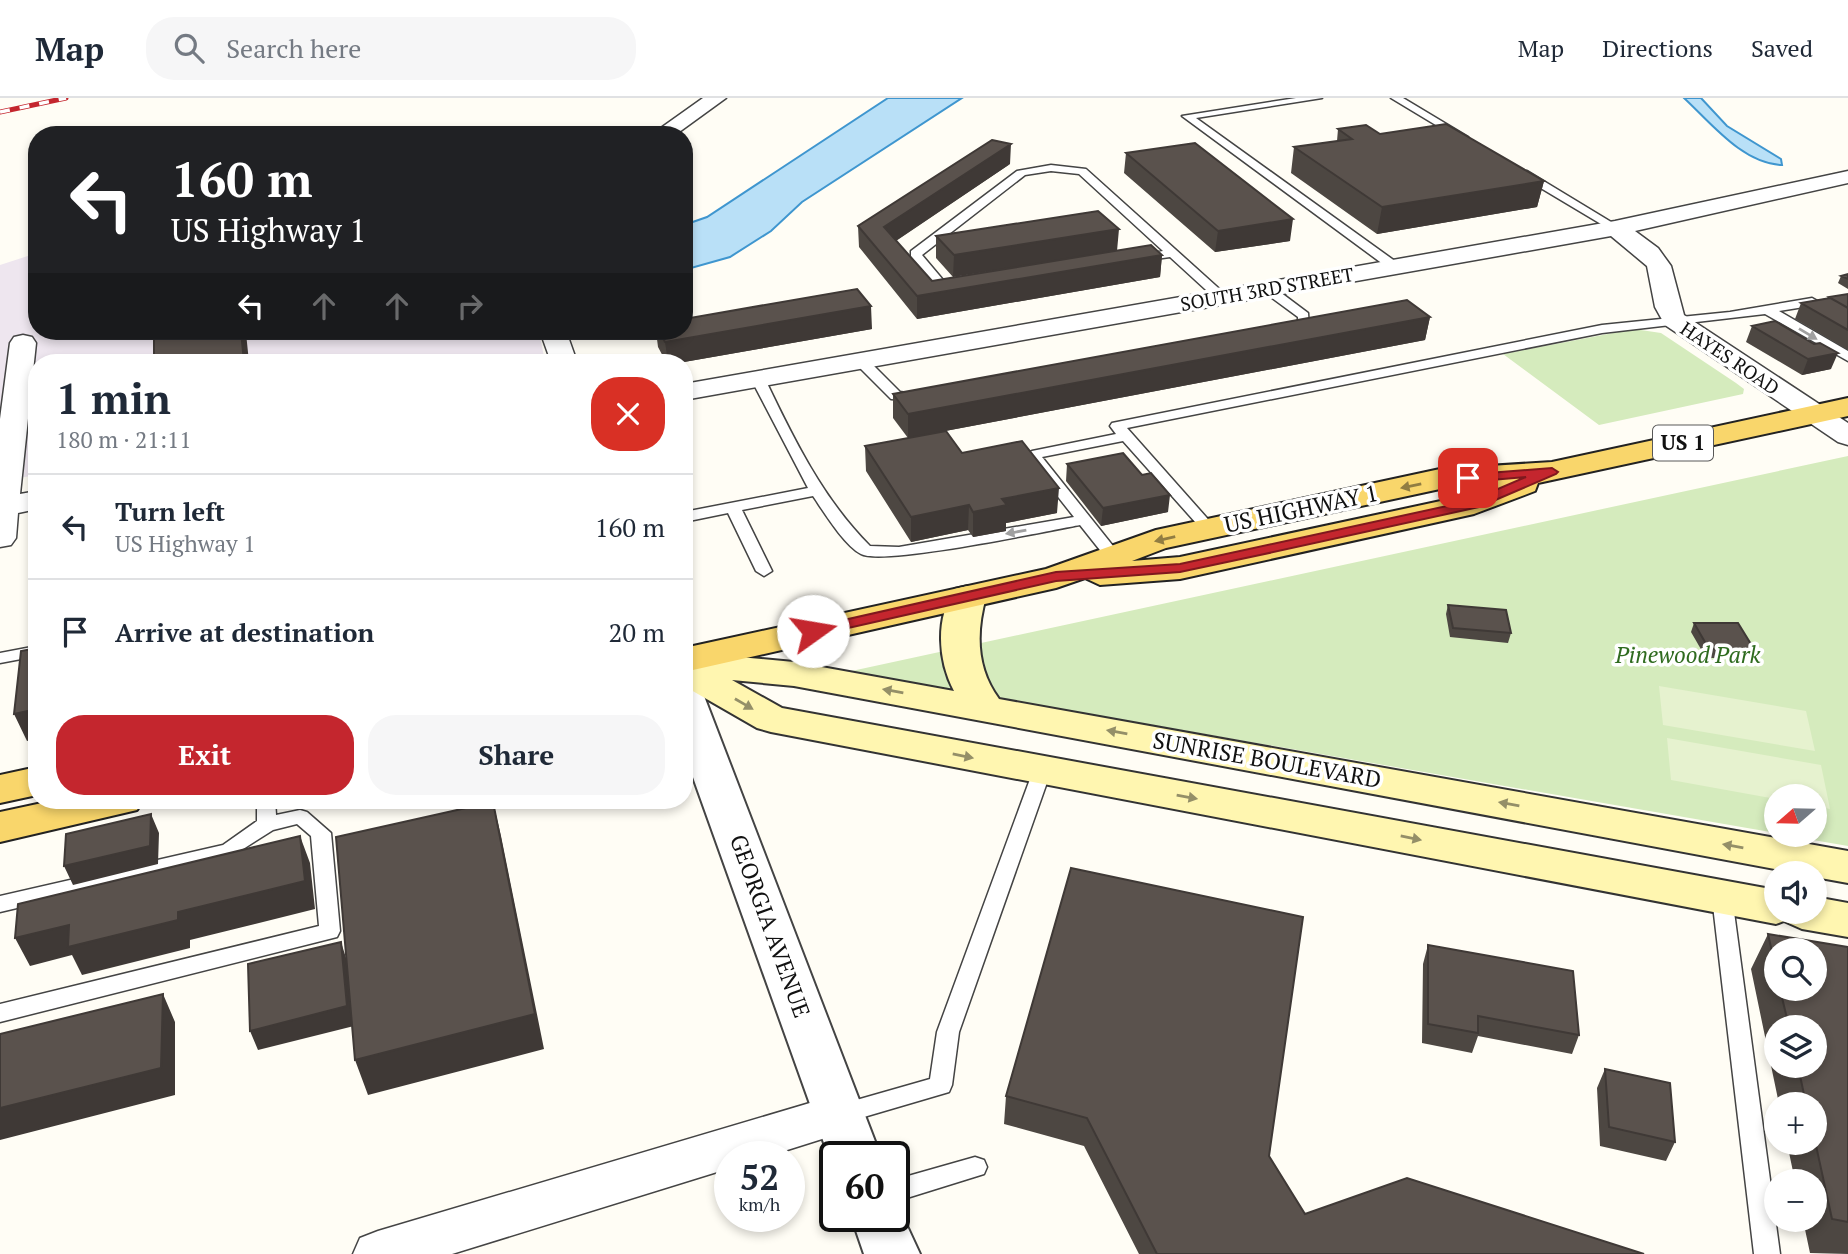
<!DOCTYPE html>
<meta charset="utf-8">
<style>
body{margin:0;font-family:"PT Serif",serif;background:#f6f6f7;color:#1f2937;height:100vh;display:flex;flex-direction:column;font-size:26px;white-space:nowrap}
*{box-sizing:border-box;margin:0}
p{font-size:23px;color:#747a83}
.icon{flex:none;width:38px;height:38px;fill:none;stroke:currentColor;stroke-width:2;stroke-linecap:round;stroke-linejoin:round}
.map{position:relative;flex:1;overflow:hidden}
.drawer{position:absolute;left:28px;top:256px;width:665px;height:455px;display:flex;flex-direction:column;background:#fff;border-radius:28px;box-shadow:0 4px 10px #0003}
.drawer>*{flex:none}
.top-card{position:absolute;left:28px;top:28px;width:665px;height:214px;border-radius:28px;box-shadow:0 4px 10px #0003;background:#202124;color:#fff;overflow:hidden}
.needle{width:46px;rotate:250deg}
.tools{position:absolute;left:1764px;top:686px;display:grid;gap:14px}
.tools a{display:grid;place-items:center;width:63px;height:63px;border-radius:50%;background:#fff;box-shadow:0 4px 10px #0003;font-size:35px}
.speed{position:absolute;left:714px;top:1043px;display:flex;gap:14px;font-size:35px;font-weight:700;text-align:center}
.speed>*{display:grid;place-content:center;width:91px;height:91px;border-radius:50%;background:#fff;box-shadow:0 4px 10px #0003;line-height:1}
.speed small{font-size:18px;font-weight:400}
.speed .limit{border:4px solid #111;border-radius:10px;background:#fff;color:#111}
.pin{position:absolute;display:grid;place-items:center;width:60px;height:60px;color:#fff;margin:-30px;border-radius:14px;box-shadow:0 4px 10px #0006}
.me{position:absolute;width:77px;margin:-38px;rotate:77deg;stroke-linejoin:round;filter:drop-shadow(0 0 5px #0008)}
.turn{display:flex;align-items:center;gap:24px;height:147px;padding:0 28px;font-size:32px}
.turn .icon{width:91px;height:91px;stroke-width:2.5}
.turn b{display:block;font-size:49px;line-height:60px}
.lanes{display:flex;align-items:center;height:66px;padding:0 28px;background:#0003;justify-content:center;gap:35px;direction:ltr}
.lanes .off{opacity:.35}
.round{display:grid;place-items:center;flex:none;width:74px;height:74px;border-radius:28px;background:#f6f6f7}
.headline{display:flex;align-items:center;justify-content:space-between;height:119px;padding:0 28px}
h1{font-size:42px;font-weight:600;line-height:52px}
.action{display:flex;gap:14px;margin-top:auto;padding:14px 28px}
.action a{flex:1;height:80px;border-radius:28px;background:#c4262e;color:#fff;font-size:28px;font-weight:600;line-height:80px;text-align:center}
.action a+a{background:#f6f6f7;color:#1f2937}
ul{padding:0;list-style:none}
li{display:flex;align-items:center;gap:21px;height:105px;padding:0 28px;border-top:2px solid #e0e1e3}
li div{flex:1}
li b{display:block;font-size:26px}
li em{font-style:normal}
header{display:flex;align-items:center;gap:42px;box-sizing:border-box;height:98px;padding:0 35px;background:#fff;border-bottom:2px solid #e0e1e3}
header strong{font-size:33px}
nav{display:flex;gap:38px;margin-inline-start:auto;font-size:24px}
.search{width:490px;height:63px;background:#f6f6f7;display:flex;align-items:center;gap:18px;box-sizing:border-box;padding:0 24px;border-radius:28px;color:#747a83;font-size:26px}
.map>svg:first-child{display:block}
</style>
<header>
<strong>Map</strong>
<div class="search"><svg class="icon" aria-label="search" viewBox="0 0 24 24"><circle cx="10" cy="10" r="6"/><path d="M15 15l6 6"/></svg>Search here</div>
<nav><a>Map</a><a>Directions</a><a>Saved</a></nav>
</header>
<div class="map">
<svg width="1848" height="1156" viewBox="0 0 1848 1156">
<rect width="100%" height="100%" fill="#fffdf5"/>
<path fill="#eee6ef" d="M37 155V233H539L545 264H37V377L0 383V167Z"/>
<path fill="#d5ebbd" d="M1634 231 1661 235 1736 285 1744 291 1743 296 1599 327 1503 256Z
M1848 358V748L1784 737H1815V698H1776V735L847 574Z"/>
<path fill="#e6f2cf" d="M1659 588 1806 613 1815 653 1663 627Z
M1667 640 1821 667 1830 711 1815 708V698H1776V701L1671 682Z"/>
<path fill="#b9e0f7" stroke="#3f96cf" stroke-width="2" d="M888 0H962L802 104 771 133 730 159 684 172V127L707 119Z
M1684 0H1701L1727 28 1781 61 1782 67C1743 66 1711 25 1684 0Z"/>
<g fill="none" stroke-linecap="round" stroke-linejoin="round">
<defs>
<path id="service" d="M1296 0H1322L1196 20 1399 166V172H1391L1182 18Z
M1391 0H1403L1468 39 1459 41Z
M1051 67 1086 71 1225 196V202H1217L1170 159 1134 164V158L1163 153 1079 76 1051 73 1025 77 922 157 949 189 955 187 961 191 942 196 911 159V153L1017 73Z
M1519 73H1527L1621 130 1611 132 1519 77Z
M1264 188H1272L1308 215 1309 230 1284 235V229L1298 225V219L1264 194Z
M1812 200 1848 220V229L1810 208 1779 213 1848 253V263L1765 216 1602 235 1127 330 1214 428 1217 431 1214 434H1204L1123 343 1042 359 1121 458 1113 463 1107 461 1080 427C1047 433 882 468 861 456 844 447 824 414 813 398L742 412 772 473 764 478 756 473 728 415 684 424V414L808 390 751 281 758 277 765 281C794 342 823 401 870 448L899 449 1074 419 1025 357 1032 353 1116 336 1110 328 1112 325 1602 227 1730 214Z
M861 259 866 260 900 294 919 297V303L891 301 856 266 854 263Z
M37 548V558L0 565V555Z
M1042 667 1051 673 959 934 952 987 949 994 840 1026 832 1023 828 1016 832 1009 930 981 937 934 1033 673Z
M257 702H275L276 717 300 712 307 714 331 735 340 833 337 839 0 924V906L319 828 311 738 297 726 273 732 229 760 0 814V798L223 747 257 723Z
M1722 791 1729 794 1732 799 1780 1156H1754L1712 799 1715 794Z
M975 1059 984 1062 987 1069 984 1076 894 1104V1082Z"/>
<path id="minor" d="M703 0H726L675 37H651Z
M1848 73V85L1635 133 1658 150 1671 168 1684 217 1848 325V347L1838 344 1665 227 1655 209 1647 168 1611 138 684 302V286L1615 123Z
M540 233H566L577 264H551Z
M23 237 32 239 36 245 20 396 37 393V411L18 415 16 440 11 447 0 449V321L10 245 14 239Z
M840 996 857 1002 863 1016 857 1030 765 1059H730V1070L452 1156H353L360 1140 378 1133Z"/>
<path id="tertiary" d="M684 586 698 589 704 598 881 1059H835V1072L829 1059 684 654Z
M894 1100 920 1156H864L851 1118H894Z"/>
<path id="secondary" d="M968 488 981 491 986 499C976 534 976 570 999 601L1848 753V785L1815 779V775H1796L794 588 732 582 782 610 1776 792V814H1815V799L1848 805V839L1802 831 1784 823 1776 826 771 634 757 630 684 588V554L794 564 954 593C938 563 935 520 955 491Z"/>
<path id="primary" d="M1848 300V318L1538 385 1535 393 1474 416 1180 481 1100 487 1085 480 1056 490 684 574V550L1046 471 1156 432 1440 371 1552 364ZM1490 388 1464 398 1180 459 1132 463 1166 450 1440 391Z
M37 669V697L0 705V677Z
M56 702H143L137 712 0 744V714Z"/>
</defs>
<use href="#service" stroke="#444" stroke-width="3"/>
<use href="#minor" stroke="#444" stroke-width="3"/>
<use href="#tertiary" stroke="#444" stroke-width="4"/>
<use href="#secondary" stroke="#333" stroke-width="4"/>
<use href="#primary" stroke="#222" stroke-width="4"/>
<use href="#service" fill="#fff" fill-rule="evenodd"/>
<use href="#minor" fill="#fff" fill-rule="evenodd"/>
<use href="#tertiary" fill="#fff" fill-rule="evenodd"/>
<use href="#secondary" fill="#fff6b0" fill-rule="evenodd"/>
<use href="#primary" fill="#f9d66b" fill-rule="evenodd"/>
<defs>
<path id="rail" d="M0 14 66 0"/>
</defs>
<use href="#rail" stroke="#c4262e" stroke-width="5"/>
<use href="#rail" stroke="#fff" stroke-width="3.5" stroke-dasharray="10" stroke-linecap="butt"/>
</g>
<path fill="#4d4742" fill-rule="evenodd" d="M1338 31 1380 36 1544 83 1537 109 1377 136 1291 75 1294 49 1337 43Z
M1126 55 1290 143 1215 154 1124 75Z
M1010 66 896 143 932 183 1162 157 1160 179 917 221 859 149 858 128Z
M1098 113 953 179 936 160V138Z
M1848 176V191L1838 185 1841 178Z
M1848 196V252L1795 221 1801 205Z
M1430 219 1425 242 908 340 893 320V296Z
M1752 228 1814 246 1831 271 1802 277 1746 244Z
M872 231 684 264H666L658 249 656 233Z
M865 348 962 355 1057 415 1006 425V433L973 439 968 432 911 444 866 373Z
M1067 366 1168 414 1101 428 1066 383Z
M1448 507 1511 535 1508 545 1450 539 1446 516Z
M1694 525 1754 551 1750 560H1706L1691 534Z
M1768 836 1848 849V1156L1810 1155 1803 1122H1815V1083H1795L1787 1045H1815V1006H1779L1751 871ZM1776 852 1815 891H1776ZM1776 929H1815V968H1776Z
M1428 847 1579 937 1572 956 1478 938 1472 955 1422 945 1423 866Z
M1605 971 1675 1044 1666 1063 1600 1048 1597 990Z
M1006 998 1269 1058 1305 1116 1644 1156H1139L1084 1048 1004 1026Z"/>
<path fill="#3f3936" d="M1011 46 1010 66 885 150 884 129Z
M1544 83 1537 109 1377 136 1382 109Z
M1293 121 1290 143 1215 154 1218 133Z
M1119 131 1117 153 953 179 954 157Z
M1162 157 1160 179 917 221V198Z
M871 208 872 231 684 264H668L665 244Z
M1430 219 1425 242 908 340V316Z
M241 233H245L246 235 249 264H244Z
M1838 255 1831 271 1802 277 1808 261Z
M1059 390 1057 415 1006 425V433L973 439V414L1002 401Z
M1170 397 1168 414 1101 428 1103 410Z
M969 407 968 432 911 444V419Z
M37 611V641L27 643 14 616Z
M493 704 501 738 544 951 368 997 355 962Z
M151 716 159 735 158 766 73 787 64 768Z
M300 738 310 765 315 811 190 842V850L82 877 72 857 30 868 15 840 69 827 178 814Z
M341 844 347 863 354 928 258 952 250 933Z
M163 896 175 924V997L0 1042V1010Z"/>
<path fill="#5a524d" stroke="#3f3936" stroke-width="2" d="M1446 26 1544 83 1382 109 1294 49 1352 41 1338 31 1366 27 1380 36Z
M992 42 1011 46 884 129 932 183 1151 147 1162 157 917 198 858 128Z
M1195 45 1293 121 1218 133 1126 55Z
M1098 113 1119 131 954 157 936 138Z
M1848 176V181L1841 178Z
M857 191 871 208 665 244 659 233H684V221Z
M1848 196V210L1829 199Z
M1830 200 1848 210V232L1801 205Z
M1407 202 1430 219 908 316 893 296Z
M1775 223 1814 246 1820 245 1838 255 1808 261 1752 228Z
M154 233H241L244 264H154Z
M946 333 962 355 1022 343 1059 390 1002 401 1007 407 973 414 969 407 911 419 865 348Z
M1123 355 1142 377 1151 375 1170 397 1103 410 1067 366Z
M1448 507 1506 512 1511 535 1453 530Z
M1694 525H1738L1754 551H1709Z
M37 550V611L14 616 21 553Z
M493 704 535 916 355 962 336 739Z
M151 716 150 748 64 768 66 736Z
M300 738 305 783 178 814V822L68 849 69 827 15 840 18 806Z
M1071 770 1303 819 1269 1058 1305 1116 1407 1080 1644 1156H1157L1087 1020 1006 998Z
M1768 836 1848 849V1124L1832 1121 1815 1043V1006H1806L1798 968H1815V929H1789L1780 891H1815V852H1776V872Z
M341 844 347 908 250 933 248 866Z
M1428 847 1573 873 1579 937 1478 918V935L1428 926Z
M163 896 161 970 0 1010V936Z
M1605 971 1670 985 1675 1044 1609 1029Z"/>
<defs><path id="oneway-solid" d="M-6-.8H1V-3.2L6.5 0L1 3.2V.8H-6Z" transform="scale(1.75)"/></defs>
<g fill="#a0a0a0">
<use href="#oneway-solid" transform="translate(1808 236) rotate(31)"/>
<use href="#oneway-solid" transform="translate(1016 434) rotate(170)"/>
</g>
<g fill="#917d42">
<use href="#oneway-solid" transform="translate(1411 388) rotate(168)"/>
<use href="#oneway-solid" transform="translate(1165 441) rotate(167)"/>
</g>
<g fill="#948f68">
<use href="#oneway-solid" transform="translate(893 593) rotate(-170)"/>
<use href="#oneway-solid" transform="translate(744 606) rotate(30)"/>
<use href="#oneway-solid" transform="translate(1117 634) rotate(-170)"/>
<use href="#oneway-solid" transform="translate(963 658) rotate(11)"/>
<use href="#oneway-solid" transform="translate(1187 699) rotate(10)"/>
<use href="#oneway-solid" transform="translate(1509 706) rotate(-170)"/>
<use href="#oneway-solid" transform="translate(1411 740) rotate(11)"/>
<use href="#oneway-solid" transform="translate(1733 748) rotate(-170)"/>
</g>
<path fill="#c4262e" stroke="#7f191e" stroke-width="2" d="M1552 370 1558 374 1556 376 1479 409 1260 457 1180 474 1056 483 813 538 806 533 813 529 1056 474 1180 466 1470 403 1526 379 1468 384 1463 382V377Z"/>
<g text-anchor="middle" stroke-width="7" stroke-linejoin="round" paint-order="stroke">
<g font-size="19" fill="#111" stroke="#fff">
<text transform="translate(1267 191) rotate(-10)" y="7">SOUTH 3RD STREET</text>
<text transform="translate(1730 260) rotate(34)" y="7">HAYES ROAD</text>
</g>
<rect fill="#fff" stroke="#585858" stroke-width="2" x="1653" y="327.5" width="60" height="35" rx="5"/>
<g font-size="21" font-weight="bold" fill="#111">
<text x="1683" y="352">US 1</text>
</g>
<g font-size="23" fill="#111" stroke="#fff">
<text transform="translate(1301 411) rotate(-12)" y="8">US HIGHWAY 1</text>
<text transform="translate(1267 662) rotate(10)" y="8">SUNRISE BOULEVARD</text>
<text transform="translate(770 828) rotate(70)" y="8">GEORGIA AVENUE</text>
</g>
<g font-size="23" font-style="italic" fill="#2f6b1f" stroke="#fff">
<text x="1688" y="565">Pinewood Park</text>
</g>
</g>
</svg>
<div class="tools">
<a><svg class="needle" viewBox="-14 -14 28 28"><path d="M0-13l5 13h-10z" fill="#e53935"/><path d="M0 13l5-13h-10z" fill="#747a83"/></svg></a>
<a><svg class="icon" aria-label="sound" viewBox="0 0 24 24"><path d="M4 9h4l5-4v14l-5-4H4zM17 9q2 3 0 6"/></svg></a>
<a><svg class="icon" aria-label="search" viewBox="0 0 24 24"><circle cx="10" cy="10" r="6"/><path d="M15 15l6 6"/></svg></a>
<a><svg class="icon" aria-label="layers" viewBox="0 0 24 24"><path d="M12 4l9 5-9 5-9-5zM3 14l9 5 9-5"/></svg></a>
<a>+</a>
<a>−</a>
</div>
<div class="speed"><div>52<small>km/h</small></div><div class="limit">60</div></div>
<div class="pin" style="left:1468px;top:380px;background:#d93025"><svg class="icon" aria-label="arrive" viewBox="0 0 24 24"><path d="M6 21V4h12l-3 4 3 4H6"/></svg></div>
<svg class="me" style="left:813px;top:533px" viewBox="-20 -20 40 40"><circle r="19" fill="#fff"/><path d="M0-13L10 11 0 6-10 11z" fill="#c4262e"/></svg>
<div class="top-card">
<div class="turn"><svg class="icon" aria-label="left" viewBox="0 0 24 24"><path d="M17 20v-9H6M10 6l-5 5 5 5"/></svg><div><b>160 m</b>US Highway 1</div></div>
<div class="lanes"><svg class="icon" aria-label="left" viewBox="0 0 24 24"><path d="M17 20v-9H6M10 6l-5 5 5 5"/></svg><svg class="icon off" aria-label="ahead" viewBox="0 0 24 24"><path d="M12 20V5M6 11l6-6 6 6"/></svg><svg class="icon off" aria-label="ahead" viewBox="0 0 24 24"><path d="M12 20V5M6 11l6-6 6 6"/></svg><svg class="icon off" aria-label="right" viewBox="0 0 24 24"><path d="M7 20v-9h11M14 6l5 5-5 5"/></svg></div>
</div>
<section class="drawer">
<div class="headline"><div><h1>1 min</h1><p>180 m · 21:11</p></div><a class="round" style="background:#d93025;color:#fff"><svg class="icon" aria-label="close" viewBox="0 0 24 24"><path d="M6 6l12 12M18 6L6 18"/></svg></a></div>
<ul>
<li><svg class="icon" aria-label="left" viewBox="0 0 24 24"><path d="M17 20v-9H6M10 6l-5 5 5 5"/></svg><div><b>Turn left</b><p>US Highway 1</p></div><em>160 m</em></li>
<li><svg class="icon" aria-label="arrive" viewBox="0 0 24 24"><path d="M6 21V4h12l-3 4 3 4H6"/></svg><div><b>Arrive at destination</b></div><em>20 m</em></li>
</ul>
<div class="action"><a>Exit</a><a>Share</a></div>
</section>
</div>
